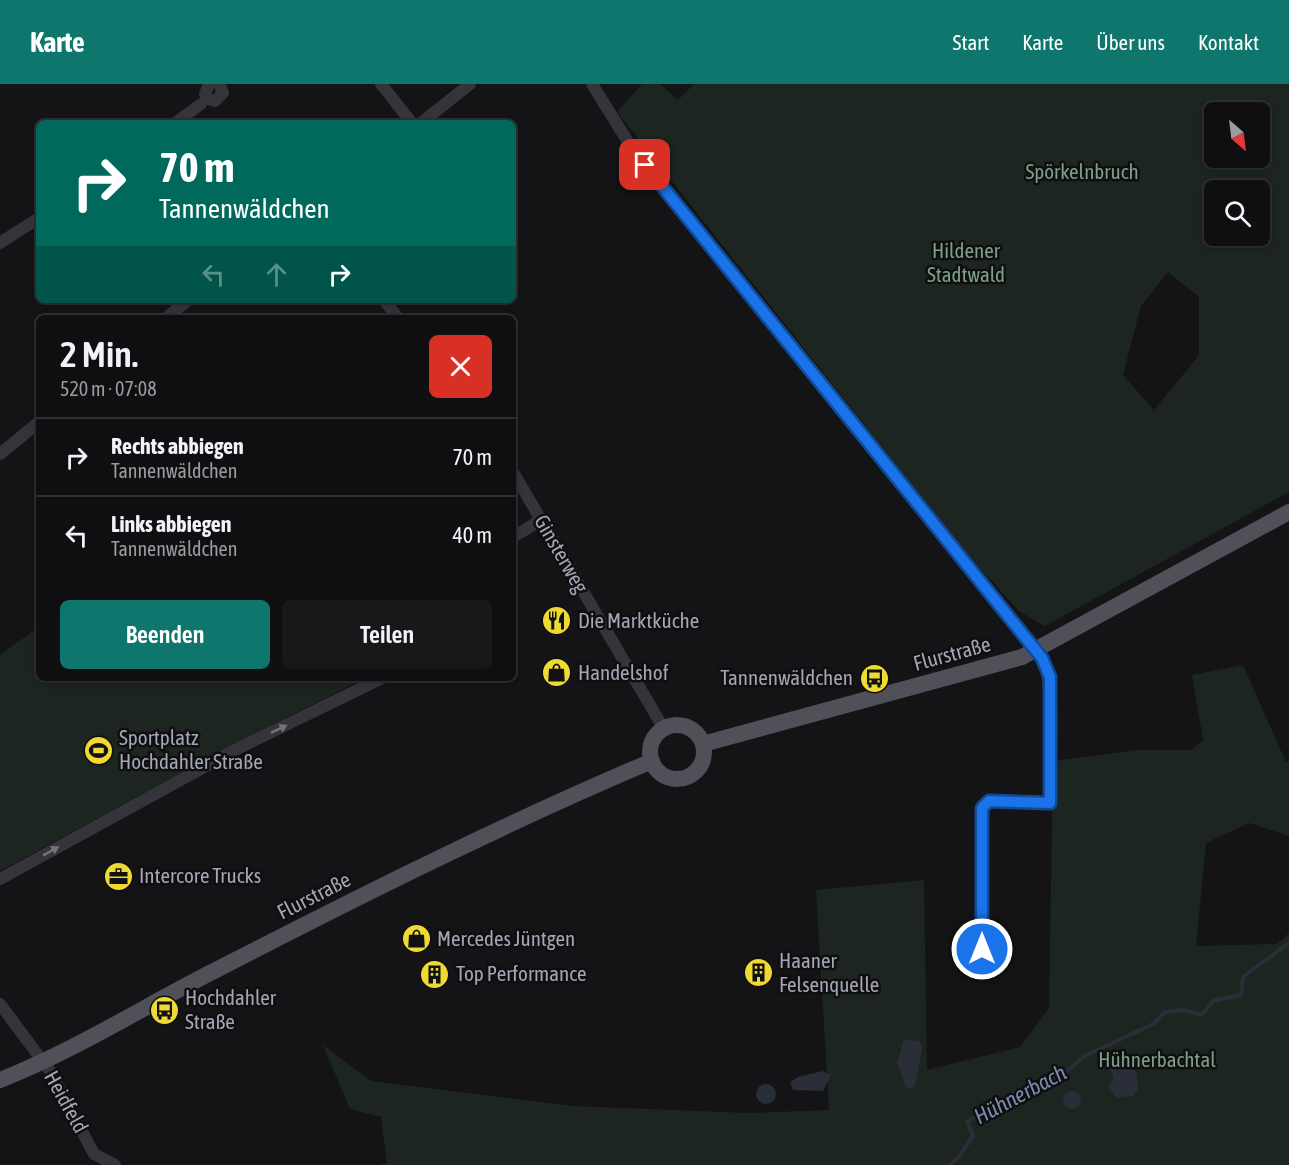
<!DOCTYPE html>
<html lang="de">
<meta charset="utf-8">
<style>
body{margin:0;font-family:"Asap Condensed",sans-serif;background:#181719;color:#f1f3f6;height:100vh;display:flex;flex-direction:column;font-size:22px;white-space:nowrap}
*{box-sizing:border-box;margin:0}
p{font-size:20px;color:#9b9c9f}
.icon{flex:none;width:33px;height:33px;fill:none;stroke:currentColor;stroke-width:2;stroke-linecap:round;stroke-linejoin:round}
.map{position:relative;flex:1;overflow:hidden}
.side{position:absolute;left:36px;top:231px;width:480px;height:366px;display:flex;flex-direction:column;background:#0f0e10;border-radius:9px;box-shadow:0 3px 9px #0003,0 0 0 2px #2f2e30}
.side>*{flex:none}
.hud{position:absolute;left:36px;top:36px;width:480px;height:183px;border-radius:9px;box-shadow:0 3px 9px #0003,0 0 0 2px #2f2e30;background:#00695c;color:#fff;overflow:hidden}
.needle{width:39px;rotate:152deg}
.buttons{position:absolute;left:1204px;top:18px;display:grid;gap:12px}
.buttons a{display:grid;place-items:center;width:66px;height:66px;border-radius:9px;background:#0f0e10;box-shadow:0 3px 9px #0003,0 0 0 2px #2f2e30;font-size:30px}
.pin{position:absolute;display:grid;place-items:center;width:51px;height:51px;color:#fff;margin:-26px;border-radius:12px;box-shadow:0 3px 9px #0006}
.me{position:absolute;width:66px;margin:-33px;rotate:0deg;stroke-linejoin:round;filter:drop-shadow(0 0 4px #0008)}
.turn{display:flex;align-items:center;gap:21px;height:126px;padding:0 24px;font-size:27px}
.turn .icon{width:78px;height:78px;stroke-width:2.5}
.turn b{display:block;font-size:42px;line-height:51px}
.lanes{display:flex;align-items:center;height:57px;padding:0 24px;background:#0003;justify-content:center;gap:30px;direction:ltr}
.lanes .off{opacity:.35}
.round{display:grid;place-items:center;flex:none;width:63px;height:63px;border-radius:9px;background:#181719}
.overview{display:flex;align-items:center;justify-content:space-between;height:102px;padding:0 24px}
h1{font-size:36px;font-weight:600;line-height:45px}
.cta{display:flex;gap:12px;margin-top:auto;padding:12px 24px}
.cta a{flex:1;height:69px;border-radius:9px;background:#0f766e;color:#fff;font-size:24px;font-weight:600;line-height:69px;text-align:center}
.cta a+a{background:#181719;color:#f1f3f6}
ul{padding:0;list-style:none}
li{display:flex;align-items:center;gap:18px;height:78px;padding:0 24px;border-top:2px solid #2f2e30}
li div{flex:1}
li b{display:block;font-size:22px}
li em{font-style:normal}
header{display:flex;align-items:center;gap:36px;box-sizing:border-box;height:84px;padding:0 30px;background:#0f766e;color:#fff}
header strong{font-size:28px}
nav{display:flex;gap:33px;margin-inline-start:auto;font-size:21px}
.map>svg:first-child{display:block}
</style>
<header>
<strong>Karte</strong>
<nav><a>Start</a><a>Karte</a><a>Über uns</a><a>Kontakt</a></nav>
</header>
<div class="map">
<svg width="1289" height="1081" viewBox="0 0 1289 1081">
<rect width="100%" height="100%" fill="#141315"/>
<path fill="#1d2520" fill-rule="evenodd" d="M642 0H660L678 16 694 0H1289V408L1045 542 1020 528 966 469 617 28ZM1215 28H1260V74H1215ZM1215 106H1260V152H1215ZM1168 188 1199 213V271L1154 326 1123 291 1141 222Z
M39 543V594H365L233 661 0 787V571Z
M1243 581 1286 678 1289 677V752L1249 739 1206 759 1196 862 1277 860 1289 849V1081H378L387 1079 381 1033 350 1025 323 961 371 997 573 1022 748 1029 829 1026 816 806 924 796 927 986 1020 963 1049 924 1053 677 1137 666H1191L1203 656 1192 591Z"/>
<path fill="#2a2e38" d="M904 956 919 957 922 964 915 1002 911 1005 906 1003 897 979Z
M1123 975C1137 982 1138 990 1138 1005L1133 1012 1116 1014 1109 1003 1114 993 1109 985 1112 979Z
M822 987 831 991 823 1007 793 1006 790 998 798 993Z
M756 1010a10 10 0 1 1 20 0a10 10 0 1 1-20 0Z
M1063 1016a9 9 0 1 1 18 0a9 9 0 1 1-18 0Z"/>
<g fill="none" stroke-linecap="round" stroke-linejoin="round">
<path stroke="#2a2e38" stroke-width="4" d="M950 1081 958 1074 973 1052 967 1037 1002 1021 1011 1010 1059 993 1085 972 1153 940 1165 928 1183 926 1202 931 1213 917 1241 911 1243 893 1289 859"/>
<path stroke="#35343a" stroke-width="12" d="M209 0 205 10 208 15 215 17 223 9 219 0
M381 0 412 39
M592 0 633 66 681 127 1042 574C1059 616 1048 674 1050 719L989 717 982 724V888
M175 39 201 20
M421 39 470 0
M0 159 39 134
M384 216 398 234
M166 234 188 216
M0 370 39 338
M513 388 664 645
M513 453 541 436
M0 795 239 664 382 594
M0 920 50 987 94 1070 115 1081"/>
<path stroke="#505059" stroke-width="16" d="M650 668a27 27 0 1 1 54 0a27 27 0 1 1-54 0Z
M703 660 1022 573 1289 428
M0 996C74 967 143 923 214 887 358 813 503 740 652 677"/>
</g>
<defs><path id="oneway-solid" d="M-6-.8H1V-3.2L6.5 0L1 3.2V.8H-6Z" transform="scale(1.5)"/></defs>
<g fill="#73737e">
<use href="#oneway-solid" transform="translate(279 645) rotate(-26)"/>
<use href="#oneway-solid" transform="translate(51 767) rotate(-29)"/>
</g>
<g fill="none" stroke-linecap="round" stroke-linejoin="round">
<defs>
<path id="route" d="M645 81 1042 574 1050 593V719L989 717 982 724V865"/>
</defs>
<use href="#route" stroke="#114b97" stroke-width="15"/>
<use href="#route" stroke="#1a73e8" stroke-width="10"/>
</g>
<defs>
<symbol id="restaurant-disc" viewBox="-11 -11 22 22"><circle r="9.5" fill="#eeda32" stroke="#0f0e10"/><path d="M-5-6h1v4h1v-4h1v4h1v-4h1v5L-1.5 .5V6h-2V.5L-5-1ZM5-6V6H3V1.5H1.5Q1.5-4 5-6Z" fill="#111"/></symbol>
<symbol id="shop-disc" viewBox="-11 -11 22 22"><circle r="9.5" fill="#eeda32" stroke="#0f0e10"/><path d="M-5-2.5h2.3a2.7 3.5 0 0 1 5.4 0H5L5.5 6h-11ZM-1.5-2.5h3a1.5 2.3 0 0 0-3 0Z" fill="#111"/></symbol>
<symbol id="bus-disc" viewBox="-11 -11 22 22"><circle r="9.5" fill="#eeda32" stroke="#0f0e10"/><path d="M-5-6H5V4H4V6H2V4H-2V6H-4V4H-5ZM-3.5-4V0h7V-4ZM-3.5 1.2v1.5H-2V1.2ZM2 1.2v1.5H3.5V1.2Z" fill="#111"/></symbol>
<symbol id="stadium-disc" viewBox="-11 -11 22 22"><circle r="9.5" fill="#eeda32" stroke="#0f0e10"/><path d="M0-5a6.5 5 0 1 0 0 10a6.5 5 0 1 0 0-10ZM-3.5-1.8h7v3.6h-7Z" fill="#111"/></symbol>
<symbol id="office-disc" viewBox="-11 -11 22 22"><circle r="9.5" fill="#eeda32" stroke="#0f0e10"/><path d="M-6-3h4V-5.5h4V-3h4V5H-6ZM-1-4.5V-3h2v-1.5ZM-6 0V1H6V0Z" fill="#111"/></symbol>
<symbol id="building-disc" viewBox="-11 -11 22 22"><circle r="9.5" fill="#eeda32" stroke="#0f0e10"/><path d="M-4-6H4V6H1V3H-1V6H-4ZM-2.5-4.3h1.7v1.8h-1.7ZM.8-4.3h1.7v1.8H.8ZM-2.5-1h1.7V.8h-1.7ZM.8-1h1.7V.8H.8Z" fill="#111"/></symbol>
</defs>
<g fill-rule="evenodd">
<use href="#restaurant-disc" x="540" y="520" width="33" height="33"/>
<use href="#shop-disc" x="540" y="572" width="33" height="33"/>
<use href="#bus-disc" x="858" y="578" width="33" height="33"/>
<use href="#stadium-disc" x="82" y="650" width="33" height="33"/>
<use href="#office-disc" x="102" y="776" width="33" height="33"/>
<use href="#shop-disc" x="400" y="838" width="33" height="33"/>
<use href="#building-disc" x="742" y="872" width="33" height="33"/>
<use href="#building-disc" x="418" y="874" width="33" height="33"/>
<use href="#bus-disc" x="148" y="910" width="33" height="33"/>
</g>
<g text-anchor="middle" stroke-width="5" stroke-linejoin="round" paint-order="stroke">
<g font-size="21" fill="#7ca087" stroke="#0f0e10">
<text x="1082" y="95">Spörkelnbruch</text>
<text x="966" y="174">Hildener<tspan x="966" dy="24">Stadtwald</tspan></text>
<text x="1157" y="983">Hühnerbachtal</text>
</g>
<g font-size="21" fill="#a5a6b5" stroke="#0f0e10">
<text transform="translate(561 470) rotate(60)" y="7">Ginsterweg</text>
<text transform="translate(952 570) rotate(-15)" y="7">Flurstraße</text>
<text transform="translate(314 812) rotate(-27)" y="7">Flurstraße</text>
<text transform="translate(66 1018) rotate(61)" y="7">Heidfeld</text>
</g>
<g font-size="21" fill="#a5a6b5" stroke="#0f0e10" text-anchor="start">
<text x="578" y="544">Die Marktküche</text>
<text x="578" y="596">Handelshof</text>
<text x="853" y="601" text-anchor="end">Tannenwäldchen</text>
<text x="119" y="661">Sportplatz<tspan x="119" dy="24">Hochdahler Straße</tspan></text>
<text x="139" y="799">Intercore Trucks</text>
<text x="437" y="862">Mercedes Jüntgen</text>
<text x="779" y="884">Haaner<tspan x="779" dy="24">Felsenquelle</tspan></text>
<text x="456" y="897">Top Performance</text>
<text x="185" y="921">Hochdahler<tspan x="185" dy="24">Straße</tspan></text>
</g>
<g font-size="22" font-style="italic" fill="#7c8cb0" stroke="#0f0e10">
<text transform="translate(1020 1010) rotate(-28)" y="8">Hühnerbach</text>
</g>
</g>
</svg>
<div class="buttons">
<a><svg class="needle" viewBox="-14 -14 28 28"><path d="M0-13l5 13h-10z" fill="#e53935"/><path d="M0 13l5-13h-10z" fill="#9b9c9f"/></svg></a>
<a><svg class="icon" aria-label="search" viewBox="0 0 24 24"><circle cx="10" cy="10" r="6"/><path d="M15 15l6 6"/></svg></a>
</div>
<div class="pin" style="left:645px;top:81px;background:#d93025"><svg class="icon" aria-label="arrive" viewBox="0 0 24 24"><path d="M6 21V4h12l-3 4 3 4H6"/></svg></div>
<svg class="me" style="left:982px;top:865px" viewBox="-20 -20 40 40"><circle r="17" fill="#1a73e8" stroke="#fff" stroke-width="3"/><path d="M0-11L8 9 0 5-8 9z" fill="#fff"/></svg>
<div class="hud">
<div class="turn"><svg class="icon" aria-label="right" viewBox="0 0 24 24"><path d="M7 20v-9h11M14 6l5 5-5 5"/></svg><div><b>70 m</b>Tannenwäldchen</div></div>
<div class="lanes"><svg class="icon off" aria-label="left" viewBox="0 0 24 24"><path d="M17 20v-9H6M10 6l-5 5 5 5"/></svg><svg class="icon off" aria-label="ahead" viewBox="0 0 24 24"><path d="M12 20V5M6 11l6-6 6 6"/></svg><svg class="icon" aria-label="right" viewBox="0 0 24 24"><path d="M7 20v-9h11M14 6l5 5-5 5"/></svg></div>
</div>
<section class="side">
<div class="overview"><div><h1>2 Min.</h1><p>520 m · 07:08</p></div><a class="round" style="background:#d93025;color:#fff"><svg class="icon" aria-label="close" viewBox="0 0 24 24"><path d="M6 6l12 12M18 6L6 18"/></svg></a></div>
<ul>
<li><svg class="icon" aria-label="right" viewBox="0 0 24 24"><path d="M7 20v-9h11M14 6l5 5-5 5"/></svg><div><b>Rechts abbiegen</b><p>Tannenwäldchen</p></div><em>70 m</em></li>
<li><svg class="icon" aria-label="left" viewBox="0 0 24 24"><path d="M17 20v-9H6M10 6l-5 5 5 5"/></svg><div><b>Links abbiegen</b><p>Tannenwäldchen</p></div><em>40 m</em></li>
</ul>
<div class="cta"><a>Beenden</a><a>Teilen</a></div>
</section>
</div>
